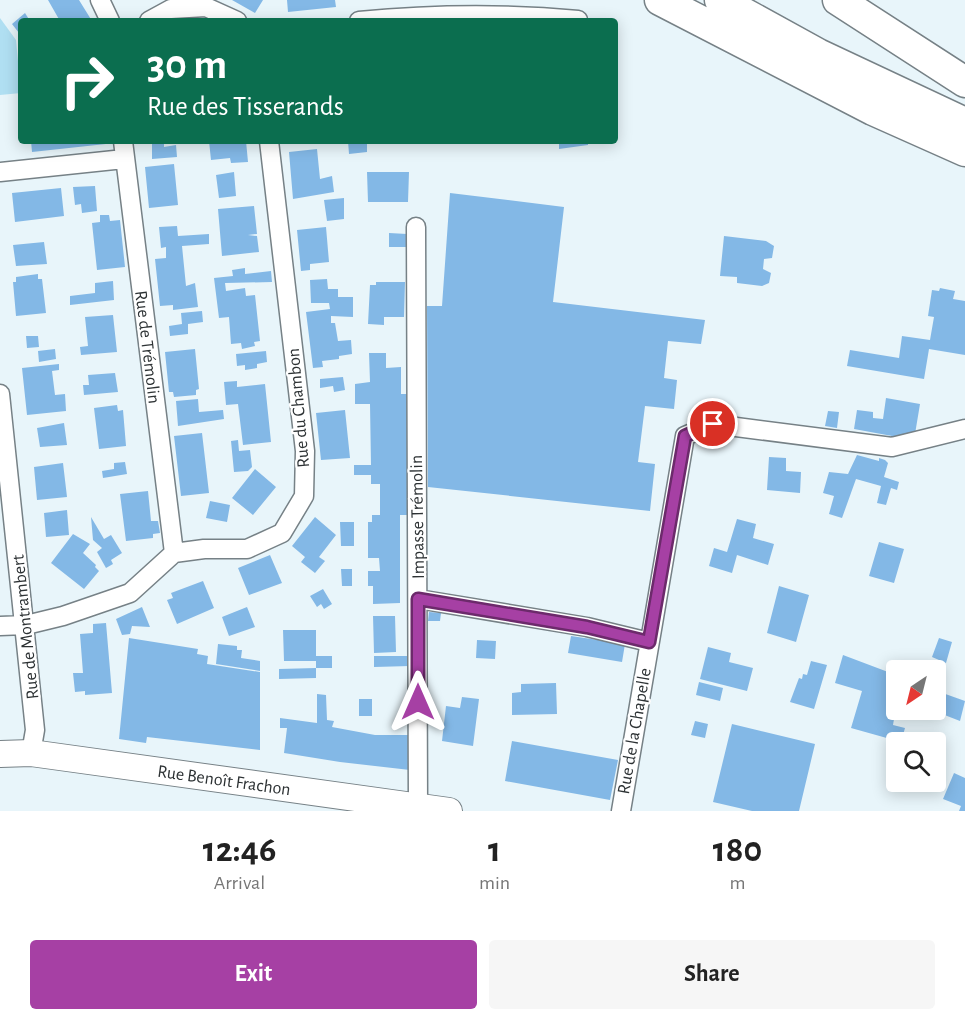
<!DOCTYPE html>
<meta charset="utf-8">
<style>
body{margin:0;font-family:"Alegreya Sans",sans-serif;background:#f6f6f6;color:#222;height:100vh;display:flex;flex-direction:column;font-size:22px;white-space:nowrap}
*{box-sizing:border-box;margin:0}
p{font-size:20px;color:#767676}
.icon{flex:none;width:33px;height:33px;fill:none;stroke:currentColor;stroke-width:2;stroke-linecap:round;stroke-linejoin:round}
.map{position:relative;height:811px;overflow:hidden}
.details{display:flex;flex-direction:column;background:#fff;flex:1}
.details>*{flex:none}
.banner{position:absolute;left:18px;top:18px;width:600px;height:126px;border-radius:6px;box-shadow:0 3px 15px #0003;background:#0b6e4f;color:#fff;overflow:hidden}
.needle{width:39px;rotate:215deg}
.fabs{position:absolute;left:886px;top:660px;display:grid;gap:12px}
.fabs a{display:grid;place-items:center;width:60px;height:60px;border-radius:6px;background:#fff;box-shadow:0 3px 15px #0003;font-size:30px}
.pin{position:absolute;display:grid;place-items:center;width:51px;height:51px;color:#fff;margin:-26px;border:3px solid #fff;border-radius:50%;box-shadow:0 2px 6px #0007}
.me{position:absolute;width:66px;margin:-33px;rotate:0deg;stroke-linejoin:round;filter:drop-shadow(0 0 4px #0008)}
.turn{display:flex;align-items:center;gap:21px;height:126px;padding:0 30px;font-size:27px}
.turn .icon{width:78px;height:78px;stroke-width:2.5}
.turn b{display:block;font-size:42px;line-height:51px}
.eta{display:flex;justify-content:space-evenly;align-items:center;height:102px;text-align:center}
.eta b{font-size:36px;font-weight:600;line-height:42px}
.action{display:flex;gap:12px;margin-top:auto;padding:12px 30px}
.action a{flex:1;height:69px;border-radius:6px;background:#a640a4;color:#fff;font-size:24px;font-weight:600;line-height:69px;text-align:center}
.action a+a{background:#f6f6f6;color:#222}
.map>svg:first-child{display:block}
</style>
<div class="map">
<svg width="965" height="811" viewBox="0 0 965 811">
<rect width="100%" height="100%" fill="#e8f5fa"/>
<path fill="#b0dff2" d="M0 18 16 40 21 93 0 95Z"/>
<path fill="#83b8e6" d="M48 0H79L92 21H60Z
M232 0H263L255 13Z
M287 0H335L336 7 288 12Z
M25 13 30 21H21L19 41V33L12 24Z
M31 141H115V143L32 152Z
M164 141V147L176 145 177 157 152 159V142Z
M209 141H246L248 162 231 163 230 158 211 160Z
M348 141H367V152L349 154Z
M559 141H588V145L559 149Z
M317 149 320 179 332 176 334 192 293 199 289 152Z
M174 164 178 205 149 208 145 167Z
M234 172 236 196 219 198 216 175Z
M367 172H409L408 202H368Z
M95 186 97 211 82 213 81 204 75 205 73 187Z
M61 188 64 216 15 222 12 193Z
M450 193 564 207 553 302 705 320 701 344 668 341 664 378 677 380 674 409 645 406 638 462 655 464 650 511 428 487 427 306H442Z
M344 198V219L327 221 324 200Z
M254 206 257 234 248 235 257 236 259 252 222 256 218 209Z
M100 215H109L110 221 120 220 125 267 97 270 92 223 100 222Z
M177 226 178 236 209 234V244L182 246 186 286 195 283 198 307 173 310V305L160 306 155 259 166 258V247L161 248 159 227Z
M326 227 329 262 310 264V270L301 271 297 230Z
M389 233 407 234V247H389Z
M724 236 766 241 774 246 772 258 764 259 763 269 771 273 769 283 762 286 737 283V277L720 276Z
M44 242 47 264 16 266 13 245Z
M245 268V274L271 271 272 282 225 283 226 291 245 288 246 296 255 295 260 341 254 342 255 346 242 349 241 343 231 344 229 317 219 318 214 278 233 276 232 270Z
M38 274V279H42L46 313 16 316 13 282H16V277Z
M327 279 328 289H338V297H353V317L331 316V323H335L338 341 351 340 352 354 339 356V359L322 361 323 367 313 368 306 312 330 309 329 303H311L310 280Z
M113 281 114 300 70 305V296L95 293V283Z
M376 282H405L404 317H384V325L368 324 370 285H376Z
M940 288 955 291 953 299 965 301V355L929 349 924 379 847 366 850 350 899 358 902 336 930 340 934 317 928 316 932 290 939 291Z
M202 311 203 322 188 324V334L170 336 169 326 182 324 181 313Z
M113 315 117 352 81 355 80 347 88 346 85 317Z
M26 336H38L39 347 27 348Z
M55 349 56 359 39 362 38 351Z
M195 349 199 389 196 390V395L174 397 173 392H169L165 352Z
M266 351 267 362 257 364V368L245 370V365L237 366 236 354Z
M369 353H386V368L401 367V394H408V515H400V603L373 604V586H368V571H380L379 558H368V522H372V515H380V484H371V475H354V465H371L370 404H355V384L370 382Z
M59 364V370L52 371 55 395 65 394 66 411 27 415 22 368Z
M115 373 118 392 84 395 83 385H89L88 375Z
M343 377 345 390 334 392 333 386 320 388V379Z
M237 381V387L265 384 271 442 243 445 238 404 226 405 224 382Z
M886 398 920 404 914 440 854 429 857 410 873 412V418L883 419Z
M198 399 199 412 223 410 224 419 178 426 176 401Z
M117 405 118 411 123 410 126 446 99 449 94 408Z
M345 410 350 458 321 460 316 413Z
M828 411 839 412 837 428 825 426Z
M64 423 67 445 40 447 37 428Z
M202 433 209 493 181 496 174 436Z
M238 440 239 451 250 450 252 467 248 471 234 472 231 441Z
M857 455 879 461V458L885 460 888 463 884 477 899 482 897 490 891 488 886 505 877 503 881 486 856 479 842 518 829 514 834 496 823 493 829 472 848 474Z
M769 457 786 458V471L801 472 800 493 767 490Z
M125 462 127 474 103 478 102 471 114 469V463Z
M63 463 67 497 37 500 34 467Z
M255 469 276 487 253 515 232 498Z
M148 491 151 521H158L160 533 153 534V538L126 541 120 494Z
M210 501 230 505 227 522 206 518Z
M67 510 69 535 46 537 44 513Z
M91 517 104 539 111 535 122 553 111 560 113 564 106 568 97 552 102 548 93 540Z
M315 517 336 535 319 557 325 561 315 573 301 562 305 557 292 546Z
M737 519 756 524 753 538 774 544 768 565 737 555 732 573 709 566 714 548 727 552Z
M340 522H354V546H341Z
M73 534 90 544 83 553 96 565 95 567 99 571 84 589 51 563Z
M879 542 904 549 894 583 869 576Z
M270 555 282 583 249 595 238 568Z
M341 569H352V586H342Z
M203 581 214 608 177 624 167 600 173 598 171 593Z
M779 586 809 595 796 642 767 633Z
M323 589 332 604 324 609 321 604 317 607 310 596Z
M142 607 150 627 132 626 130 634 122 635 116 619Z
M247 607 255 627 229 636 222 617Z
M429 612 441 613 440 621H428Z
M373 616H395L396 652 374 653Z
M106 623 112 693 85 695V691L75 692 73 673H83L80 634 93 633V624Z
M283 630H316V656H332V668H316V661H284Z
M571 636 625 644 622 662 568 653Z
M129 638 198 649 197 654 208 656 207 664 260 672V750L147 737 146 743 119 739Z
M939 638 952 642 946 663 932 657Z
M477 640 496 641 495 659 476 658Z
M218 644 237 646V650H242L241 658 260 661V671L216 664Z
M708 647 731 653 729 662 753 668 747 691 700 679Z
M843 655 896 675 889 698 897 701 893 725 905 728 901 742 851 728 862 691 835 683Z
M374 656H410V666L374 667Z
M811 661 827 665 814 709 790 702 799 678 802 679 803 674 807 675Z
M316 668V678L279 679V669Z
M699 682 723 688 720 701 696 695Z
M556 683 557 714 512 715V693L521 692V684Z
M937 691 965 701 960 721 942 714 944 710 936 707Z
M317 694 326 695 327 720 334 721 332 727 375 735H410V770L340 762 284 753 287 728H280V718L317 723Z
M462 697 479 699 473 746 442 741 446 706 460 708Z
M359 699H372V716H359Z
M695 721 708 724 705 738 691 735Z
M732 724 815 744 799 811H752L713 802Z
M512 741 618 760 610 800 505 781Z
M954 773 965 778V811H959L961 806 943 799Z"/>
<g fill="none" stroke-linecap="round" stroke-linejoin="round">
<defs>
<path id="minor" d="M100 0 110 21
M149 21 171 9 206 7 237 21
M359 21C432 14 504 13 578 20
M123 141 174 553
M0 172 124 159
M416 227 418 807
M0 394 35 730 31 753
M418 599 587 627 649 642
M0 626 26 625 63 616 130 593 174 553 204 549H247L282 533 304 496 305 451 269 141
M621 811 685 436 713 424 892 447 965 429"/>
<path id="secondary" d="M0 754 31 753 449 811"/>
<path id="trunk" d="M660 0 873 110 965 151
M720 0 818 54 965 123
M838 0 965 82"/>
</defs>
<use href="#minor" stroke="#768186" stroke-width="21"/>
<use href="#secondary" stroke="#768186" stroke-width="28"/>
<use href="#trunk" stroke="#768186" stroke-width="33"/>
<use href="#minor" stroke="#fff" stroke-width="18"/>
<use href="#secondary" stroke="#fff" stroke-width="26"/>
<use href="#trunk" stroke="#fff" stroke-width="30"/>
</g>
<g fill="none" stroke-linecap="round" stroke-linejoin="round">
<defs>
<path id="route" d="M418 702V599L587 627 649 642 685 436 713 424"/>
</defs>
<use href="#route" stroke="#6c2a6b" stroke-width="15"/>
<use href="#route" stroke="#a640a4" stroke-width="10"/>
</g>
<g text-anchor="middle" stroke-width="4.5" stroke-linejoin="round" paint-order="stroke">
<g font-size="18" fill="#2d3234" stroke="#fff">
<text transform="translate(148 347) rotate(83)" y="6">Rue de Trémolin</text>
<text transform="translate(298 408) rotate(-95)" y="6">Rue du Chambon</text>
<text transform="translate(417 517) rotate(-91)" y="6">Impasse Trémolin</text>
<text transform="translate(25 627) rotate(-96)" y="6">Rue de Montrambert</text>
<text transform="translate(634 731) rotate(-80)" y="6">Rue de la Chapelle</text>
<text transform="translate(224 780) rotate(8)" y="6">Rue Benoît Frachon</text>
</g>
</g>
</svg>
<div class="fabs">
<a><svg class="needle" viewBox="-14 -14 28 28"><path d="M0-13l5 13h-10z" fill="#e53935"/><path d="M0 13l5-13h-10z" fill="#767676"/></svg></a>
<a><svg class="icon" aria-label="search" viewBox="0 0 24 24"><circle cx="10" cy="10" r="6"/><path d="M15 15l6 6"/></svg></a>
</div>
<div class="pin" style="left:713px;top:424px;background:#d93025"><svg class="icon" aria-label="arrive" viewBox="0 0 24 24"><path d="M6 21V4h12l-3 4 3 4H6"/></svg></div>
<svg class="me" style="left:418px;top:702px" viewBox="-20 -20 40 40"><path d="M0-17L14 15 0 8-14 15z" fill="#a640a4" stroke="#fff" stroke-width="4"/></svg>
<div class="banner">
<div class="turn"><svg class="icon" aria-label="right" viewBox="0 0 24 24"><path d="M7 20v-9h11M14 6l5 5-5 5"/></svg><div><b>30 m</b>Rue des Tisserands</div></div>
</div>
</div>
<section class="details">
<div class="eta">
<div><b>12:46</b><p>Arrival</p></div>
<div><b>1</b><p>min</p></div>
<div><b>180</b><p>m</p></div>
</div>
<div class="action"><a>Exit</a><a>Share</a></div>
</section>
